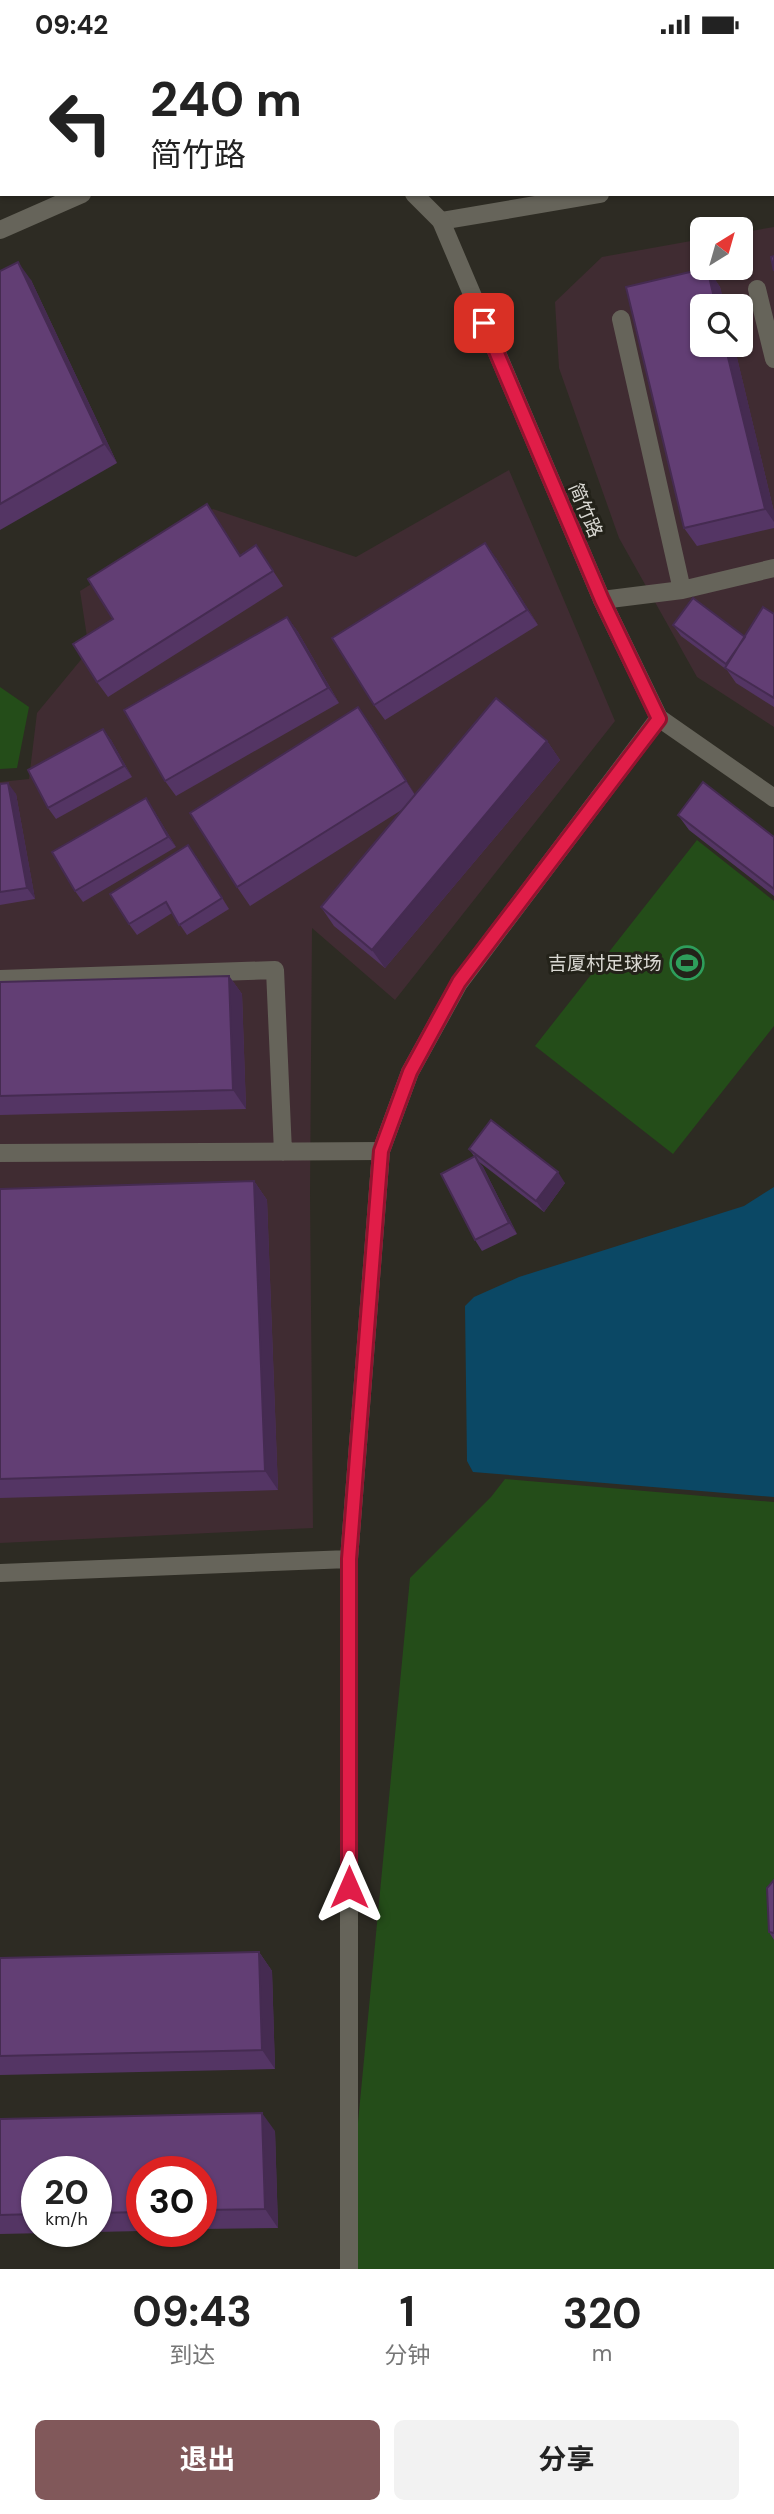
<!DOCTYPE html>
<html lang="zh">
<meta charset="utf-8">
<style>
body{margin:0;font-family:"DM Sans","Noto Sans SC",sans-serif;background:#f2f2f2;color:#222;height:100vh;display:flex;flex-direction:column;font-size:26px;white-space:nowrap}
*{box-sizing:border-box;margin:0}
p{font-size:23px;color:#767676}
.icon{flex:none;width:38px;height:38px;fill:none;stroke:currentColor;stroke-width:2;stroke-linecap:round;stroke-linejoin:round}
.map{position:relative;height:2220px;overflow:hidden}
.drawer{display:flex;flex-direction:column;background:#fff;flex:1}
.drawer>*{flex:none}
.guide{position:absolute;left:0px;top:0px;width:775px;height:147px;box-shadow:0 2px 5px #0004;background:#fff;color:#222;overflow:hidden}
.needle{width:46px;rotate:37deg}
.buttons{position:absolute;left:690px;top:168px;display:grid;gap:14px}
.buttons a{display:grid;place-items:center;width:63px;height:63px;border-radius:10px;background:#fff;box-shadow:0 2px 5px #0004;font-size:35px}
.speed{position:absolute;left:21px;top:2107px;display:flex;gap:14px;font-size:35px;font-weight:700;text-align:center}
.speed>*{display:grid;place-content:center;width:91px;height:91px;border-radius:50%;background:#fff;box-shadow:0 2px 5px #0004;line-height:1}
.speed small{font-size:18px;font-weight:400}
.speed .limit{border:10px solid #d22;background:#fff;color:#111}
.pin{position:absolute;display:grid;place-items:center;width:60px;height:60px;color:#fff;margin:-30px;border-radius:14px;box-shadow:0 4px 10px #0006}
.me{position:absolute;width:77px;margin:-38px;rotate:0deg;stroke-linejoin:round;filter:drop-shadow(0 0 5px #0008)}
.turn{display:flex;align-items:center;gap:24px;height:147px;padding:0 35px;font-size:32px}
.turn .icon{width:91px;height:91px;stroke-width:2.5}
.turn b{display:block;font-size:49px;line-height:60px}
.eta{display:flex;justify-content:space-evenly;align-items:center;height:119px;text-align:center}
.eta b{font-size:42px;font-weight:700;line-height:49px}
.action{display:flex;gap:14px;margin-top:auto;padding:14px 35px}
.action a{flex:1;height:80px;border-radius:10px;background:#81585a;color:#fff;font-size:28px;font-weight:700;line-height:80px;text-align:center}
.action a+a{background:#f2f2f2;color:#222}
.status{display:flex;justify-content:space-between;align-items:center;height:49px;padding:0 35px;background:#fff;direction:ltr}
.status svg{height:19px;fill:currentColor}
.map>svg:first-child{display:block}
</style>
<div class="status"><b>09:42</b><svg viewBox="0 0 49 12"><path d="M0 12V9h3v3zM5 12V6h3v6zM10 12V3h3v9zM15 12V0h3v12zM26 1h20v11H26zM47 4h2v5h-2z"/></svg></div>
<div class="map">
<svg width="774" height="2220" viewBox="0 0 774 2220">
<rect width="100%" height="100%" fill="#2d2b23"/>
<path fill="#402c32" fill-rule="evenodd" d="M774 178V678L697 628 619 489 559 319 555 253 602 208 702 190V219H740V184ZM702 257H740V296H702Z
M509 421 615 672 395 951 312 879 310 1146 313 1479 0 1494V733L29 730 37 664 89 601 80 542 213 460 356 508Z"/>
<path fill="#244d19" d="M162 0H335L171 2Z
M0 638 29 658 17 719 0 720Z
M697 791 774 852V977L673 1105 535 997Z
M505 1430 774 1453V2220H344L410 1529 491 1448Z"/>
<path fill="#0b4865" d="M774 1138V1448L473 1423 467 1412 465 1257 474 1248 519 1228 744 1157Z"/>
<g fill="none" stroke-linecap="round" stroke-linejoin="round">
<path stroke="#66645a" stroke-width="18" d="M757 240 774 310
M621 270 682 541
M602 551 682 541 774 519
M0 930 275 921 283 1103
M0 1104 381 1102"/>
<path stroke="#66645a" stroke-width="18" d="M441 172 600 145
M349 1510V2220
M0 1524 349 1510 381 1102 410 1023 459 934 659 669"/>
<path stroke="#66645a" stroke-width="18" d="M414 145 441 172 602 551 659 669 774 749
M0 181 82 145"/>
</g>
<path fill="#543564" fill-rule="evenodd" d="M707 219 720 238 774 463V479L697 497 684 479Z
M0 222 31 231 117 414 0 481Z
M217 470 240 506 256 496 283 537 108 648 97 633 113 570Z
M496 509 538 576 385 671 374 656Z
M774 565V658L736 634 727 621 681 587 673 576 745 588Z
M287 568 298 583 339 654 176 747 165 732Z
M371 676 415 746 547 692 560 711 385 919 334 877 321 858 403 760 250 857 237 838Z
M103 680 111 691 132 728 56 770 48 759Z
M0 735 16 745 35 850 0 856Z
M153 760 176 798 83 853 75 842Z
M678 766 774 788V847L689 781Z
M196 807 229 860 187 886 172 864 137 886 129 875Z
M229 927 242 945 246 1060 0 1066V933Z
M469 1100 565 1134 544 1163 478 1112 483 1118 517 1185 482 1202 475 1191 474 1107Z
M254 1132 267 1151 278 1441 0 1449V1140Z
M774 1831V1891L769 1883Z
M259 1903 272 1922 275 2020 0 2026V1909Z
M0 2070 275 2082 278 2179 201 2180V2123H142V2182L0 2185ZM37 2123H96V2182H37Z"/>
<path fill="#452b51" d="M18 213 31 231 117 414 104 395Z
M707 219 720 238 725 257H716Z
M725 296H734L774 463V473L765 460Z
M485 494 496 509 538 576 527 561Z
M287 568 298 583 339 654 328 639Z
M358 658 371 676 419 751 406 732Z
M103 680 111 691 132 728 124 717Z
M547 692 560 711 385 919 372 901Z
M8 734 16 745 35 850 27 839Z
M146 749 153 760 176 798 168 788Z
M229 927 242 945 246 1060 233 1041Z
M475 1107 483 1118 517 1185 509 1174Z
M558 1123 565 1134 544 1163 536 1152Z
M254 1132 267 1151 278 1441 265 1422Z
M259 1903 272 1922 275 2020 262 2001Z
M262 2064 275 2082 278 2179 265 2160Z"/>
<path fill="#623e74" stroke="#452b51" stroke-width="2" d="M436 0H774V29V2H436Z
M774 207V222L771 208Z
M18 213 104 395 0 455V222Z
M707 219 716 257H702V296H725L765 460 684 479 626 238Z
M207 455 240 507 256 496 273 522 97 633 73 595 113 570 88 530Z
M485 494 527 561 374 656 332 589Z
M693 549 745 588 726 615 673 576Z
M763 558 774 565V649L725 619Z
M287 568 328 639 165 732 124 661Z
M496 649 547 692 372 901 321 858Z
M358 658 406 732 237 838 190 764Z
M103 680 124 717 48 759 28 721Z
M703 733 774 788V840L678 766Z
M8 734 27 839 0 843V735Z
M146 749 168 788 75 842 52 803Z
M188 796 222 849 179 876 166 853 129 875 110 845Z
M229 927 233 1041 0 1047V933Z
M491 1071 558 1123 536 1152 469 1100Z
M475 1107 509 1174 475 1191 441 1125Z
M254 1132 265 1422 0 1430V1140Z
M774 1831V1884L769 1883 767 1839Z
M259 1903 262 2001 0 2007V1909Z
M262 2064 265 2160 201 2161V2123H142V2163L96 2164V2123H37V2165L0 2166V2070Z"/>
<g fill="none" stroke-linecap="round" stroke-linejoin="round">
<defs>
<path id="route" d="M349 1838V1510L381 1102 410 1023 459 933 659 670 602 551 484 274"/>
</defs>
<use href="#route" stroke="#92132f" stroke-width="18"/>
<use href="#route" stroke="#e11d48" stroke-width="12"/>
</g>
<defs>
<symbol id="stadium-ring" viewBox="-11 -11 22 22"><circle r="9.5" fill="#232219" stroke="#2e9e5b" stroke-width="1.5"/><path d="M0-5a6.5 5 0 1 0 0 10a6.5 5 0 1 0 0-10ZM-3.5-1.8h7v3.6h-7Z" fill="#2e9e5b"/></symbol>
</defs>
<g fill-rule="evenodd">
<use href="#stadium-ring" x="668" y="895" width="38" height="38"/>
</g>
<g text-anchor="middle" stroke-width="6" stroke-linejoin="round" paint-order="stroke">
<g font-size="19" fill="#d9d8d2" stroke="#232219">
<text transform="translate(586 461) rotate(67)" y="7">简竹路</text>
</g>
<g font-size="19" fill="#d9d8d2" stroke="#232219" text-anchor="end">
<text x="662" y="921">吉厦村足球场</text>
</g>
</g>
</svg>
<div class="buttons">
<a><svg class="needle" viewBox="-14 -14 28 28"><path d="M0-13l5 13h-10z" fill="#e53935"/><path d="M0 13l5-13h-10z" fill="#767676"/></svg></a>
<a><svg class="icon" aria-label="search" viewBox="0 0 24 24"><circle cx="10" cy="10" r="6"/><path d="M15 15l6 6"/></svg></a>
</div>
<div class="speed"><div>20<small>km/h</small></div><div class="limit">30</div></div>
<div class="pin" style="left:484px;top:274px;background:#d93025"><svg class="icon" aria-label="arrive" viewBox="0 0 24 24"><path d="M6 21V4h12l-3 4 3 4H6"/></svg></div>
<svg class="me" style="left:349px;top:1838px" viewBox="-20 -20 40 40"><path d="M0-17L14 15 0 8-14 15z" fill="#e11d48" stroke="#fff" stroke-width="4"/></svg>
<div class="guide">
<div class="turn"><svg class="icon" aria-label="left" viewBox="0 0 24 24"><path d="M17 20v-9H6M10 6l-5 5 5 5"/></svg><div><b>240 m</b>简竹路</div></div>
</div>
</div>
<section class="drawer">
<div class="eta">
<div><b>09:43</b><p>到达</p></div>
<div><b>1</b><p>分钟</p></div>
<div><b>320</b><p>m</p></div>
</div>
<div class="action"><a>退出</a><a>分享</a></div>
</section>
